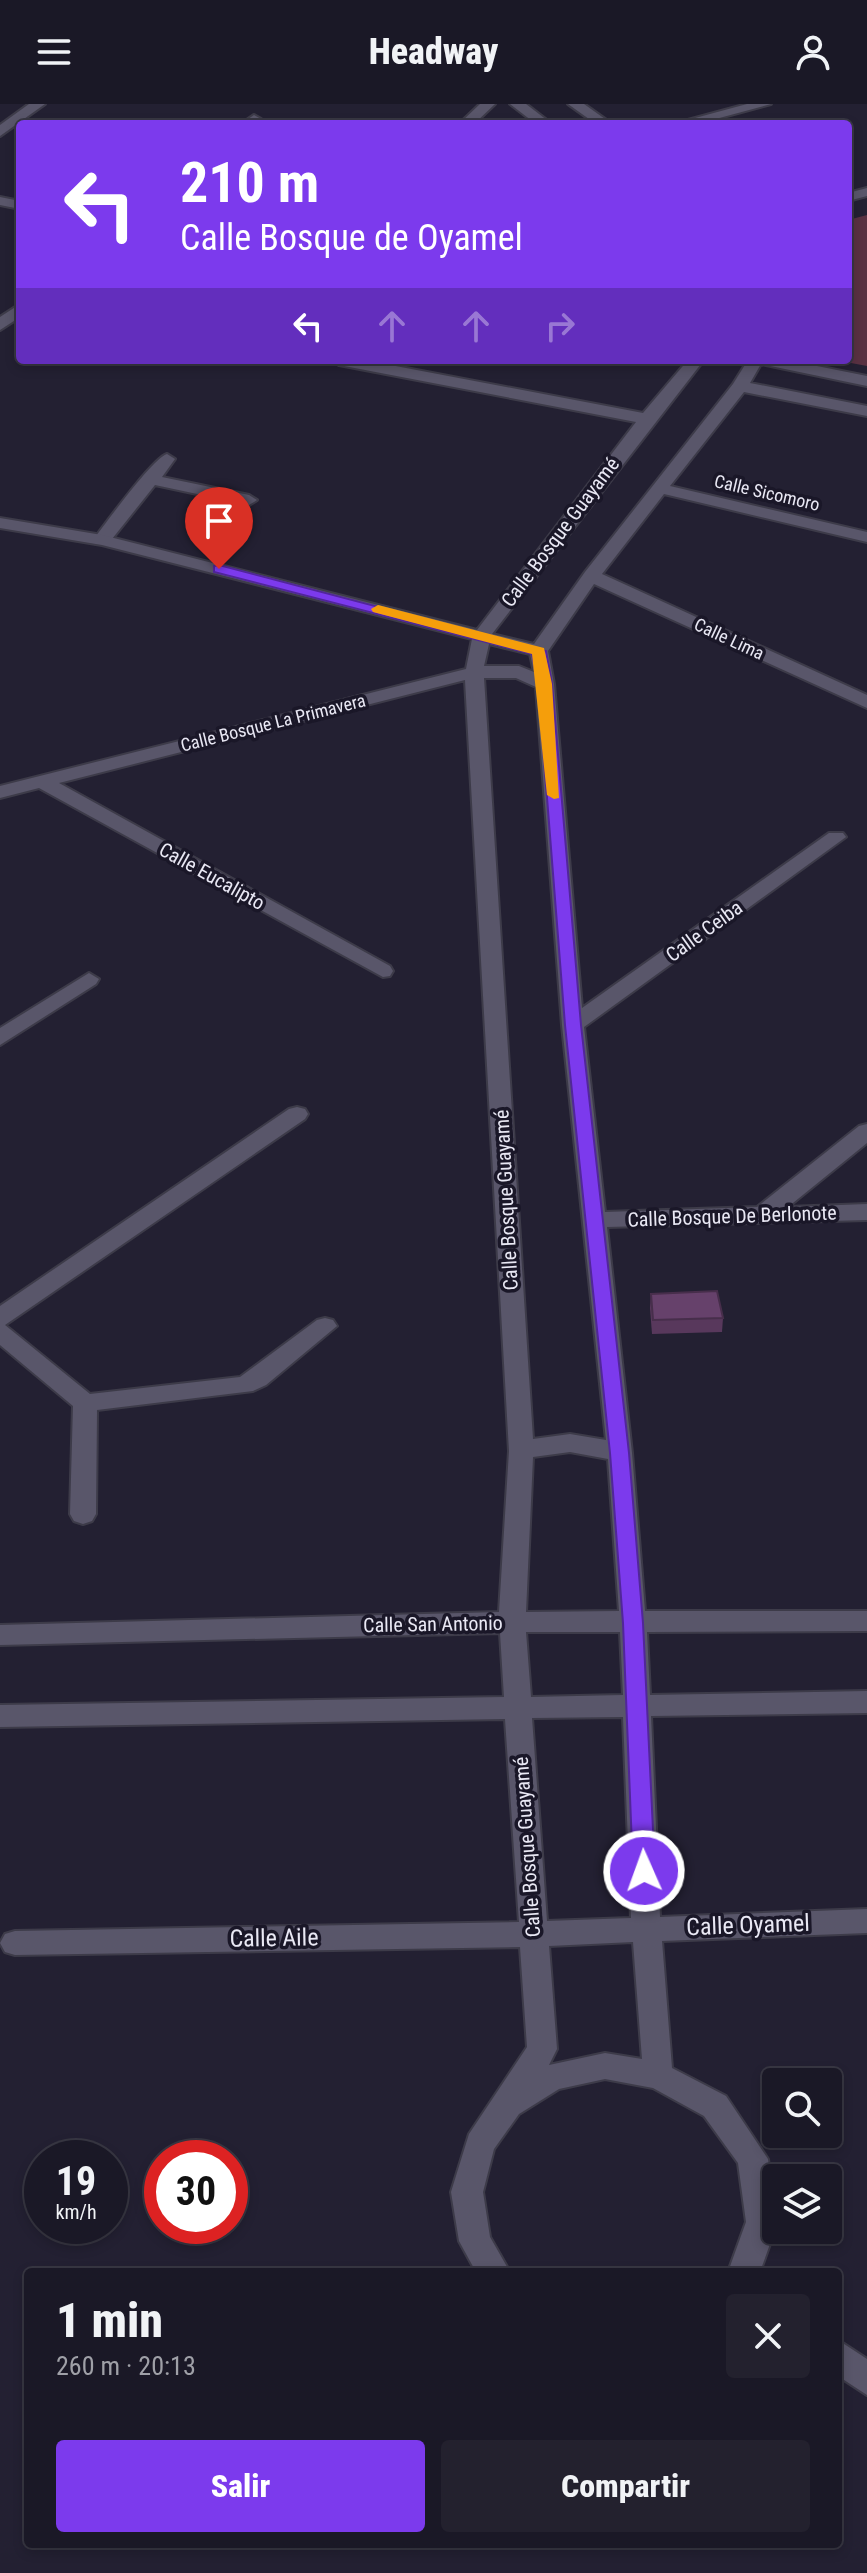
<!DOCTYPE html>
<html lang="es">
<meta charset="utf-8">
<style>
body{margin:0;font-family:"Roboto Condensed",sans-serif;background:#23212e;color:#f1f3f6;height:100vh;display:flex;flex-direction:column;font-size:30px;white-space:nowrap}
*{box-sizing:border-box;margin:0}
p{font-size:26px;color:#9fa0a7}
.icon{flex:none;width:44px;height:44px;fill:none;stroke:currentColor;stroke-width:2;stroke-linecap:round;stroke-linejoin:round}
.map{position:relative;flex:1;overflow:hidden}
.details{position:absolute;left:24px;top:2164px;width:818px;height:280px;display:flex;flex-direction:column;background:#1a1826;border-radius:8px;box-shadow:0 4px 12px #0003,0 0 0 2px #383743}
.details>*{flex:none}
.hud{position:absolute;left:16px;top:16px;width:836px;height:244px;border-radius:8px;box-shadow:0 4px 12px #0003,0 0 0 2px #383743;background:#7c3aed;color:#fff;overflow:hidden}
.fabs{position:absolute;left:762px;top:1964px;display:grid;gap:16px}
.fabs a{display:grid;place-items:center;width:80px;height:80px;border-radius:8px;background:#1a1826;box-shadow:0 4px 12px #0003,0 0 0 2px #383743;font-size:40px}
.speed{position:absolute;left:24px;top:2036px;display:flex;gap:16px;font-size:40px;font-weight:700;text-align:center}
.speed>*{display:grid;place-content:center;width:104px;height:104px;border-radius:50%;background:#1a1826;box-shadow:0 4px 12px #0003,0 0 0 2px #383743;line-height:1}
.speed small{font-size:20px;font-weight:400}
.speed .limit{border:12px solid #d22;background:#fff;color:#111}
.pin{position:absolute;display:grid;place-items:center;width:68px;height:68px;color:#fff;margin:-82px -34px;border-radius:50% 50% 50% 0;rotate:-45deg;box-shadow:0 0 8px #0007}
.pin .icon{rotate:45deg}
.me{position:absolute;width:88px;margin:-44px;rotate:358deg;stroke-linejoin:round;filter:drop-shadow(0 0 6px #0008)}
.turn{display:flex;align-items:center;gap:28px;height:168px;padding:0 32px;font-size:36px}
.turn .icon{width:104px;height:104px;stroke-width:2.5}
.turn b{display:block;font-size:56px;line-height:68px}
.lanes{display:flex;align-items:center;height:76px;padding:0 32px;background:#0003;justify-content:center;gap:40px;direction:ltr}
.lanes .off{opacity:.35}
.round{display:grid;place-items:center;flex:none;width:84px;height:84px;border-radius:8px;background:#23212e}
.head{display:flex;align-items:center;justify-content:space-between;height:136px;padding:0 32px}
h1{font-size:48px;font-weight:800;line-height:60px}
.cta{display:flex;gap:16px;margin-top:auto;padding:16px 32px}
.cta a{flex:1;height:92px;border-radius:8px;background:#7c3aed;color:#fff;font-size:32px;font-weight:800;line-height:92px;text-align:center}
.cta a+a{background:#23212e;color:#f1f3f6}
header{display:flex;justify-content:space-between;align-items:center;height:104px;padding:0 32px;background:#1a1826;font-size:36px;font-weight:800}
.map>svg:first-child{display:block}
</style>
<header><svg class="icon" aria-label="menu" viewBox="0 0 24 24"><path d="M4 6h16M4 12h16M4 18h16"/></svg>Headway<svg class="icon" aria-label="person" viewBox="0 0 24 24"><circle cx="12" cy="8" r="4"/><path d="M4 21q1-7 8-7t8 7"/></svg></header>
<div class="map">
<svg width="867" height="2469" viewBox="0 0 867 2469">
<rect width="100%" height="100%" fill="#232032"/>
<path fill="#593142" d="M867 111V262L835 256H848V116Z"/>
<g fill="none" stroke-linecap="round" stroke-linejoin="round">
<defs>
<path id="lane" d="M167 350 175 355 162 373 249 391 257 396 249 401 155 381 108 440H96L93 436C106 419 153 354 167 350Z"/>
<path id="street" d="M29 0H45L0 32V21Z
M480 0H495L474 20H459Z
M510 0H526L552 20H536Z
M568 0H584L612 20H596Z
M747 0H771L697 20H673Z
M254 11 261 15 256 20H241Z
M867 84V92L848 97V89Z
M0 93 20 97V105L0 101Z
M20 200V213L0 226V213Z
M331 256H364L643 309 688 256H704L492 530 534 540 585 468 733 280 748 256H787L867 272V282L761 260 750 279 867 302V312L744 288 670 382 867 428V438L664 390 602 470 867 591V604L594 480 548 547 554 580 582 904 829 729H843L846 733 584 923 605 1108 757 1103 859 1022 867 1020V1039L788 1103 867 1100V1116L607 1123 632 1349 645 1507H867V1527L647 1528 650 1591 867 1587V1609L651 1612 660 1813 867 1805V1829L662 1837 672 1964 726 1992 768 2055 776 2123 760 2168H728L746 2118 738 2059 704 2012 653 1984 605 1975 559 1985 519 2010 494 2045 483 2088 490 2133 510 2168H476L459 2137 451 2088 469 2030 527 1943 520 1843 15 1851 5 1848 0 1839 5 1830 15 1827 519 1818 505 1615 0 1623V1601L504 1593 500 1529 0 1541V1521L499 1508 509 1347 465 576 59 679 390 862 393 867 390 872 383 873 39 684 0 694V682L466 565 472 535 102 441 0 424V414L102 431 477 526 636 318 339 261ZM489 540 530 550 534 568 519 562H484ZM484 574H516L536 583 562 921 606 1336 570 1330 533 1335ZM570 1348 608 1355 619 1507 526 1508 533 1353ZM526 1528H620L623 1591 531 1593ZM623 1613 631 1814 547 1817 532 1614ZM633 1838 642 1955 605 1949 549 1961 557 1945 549 1842Z
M89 869 99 875 96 880 0 941V924Z
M297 1003 305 1005 308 1010 305 1015 5 1221 90 1290 240 1273 317 1216 325 1214 333 1216 337 1222 266 1281 253 1287 97 1306 96 1410 92 1417 83 1420 74 1417 70 1410 73 1302 0 1241V1202L289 1005Z
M838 2236 867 2255V2291L838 2272Z"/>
</defs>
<use href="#lane" stroke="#3d3b49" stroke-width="4"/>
<use href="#street" stroke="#3d3b49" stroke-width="4"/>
<use href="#lane" fill="#59566a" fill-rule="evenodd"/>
<use href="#street" fill="#59566a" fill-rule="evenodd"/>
</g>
<path fill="#58385c" d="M651 1190 723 1214 722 1228 652 1230 650 1204Z"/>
<path fill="#66416b" stroke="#472e4b" stroke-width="2" d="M717 1187 723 1214 653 1216 651 1190Z"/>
<path fill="#7c3aed" stroke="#51269a" stroke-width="2" d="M219 461 546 547 552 580 581 921 629 1349 643 1519 655 1767 651 1774 644 1776 636 1774 633 1767 623 1519 610 1349 565 921 538 580 532 550 214 468V462Z"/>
<path fill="#f59e0b" d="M378 501 544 544 552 580 559 694 554 695 547 691 532 550 373 508 371 505Z"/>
<g text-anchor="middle" stroke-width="7" stroke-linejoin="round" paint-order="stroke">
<g font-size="18" fill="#e9e8f4" stroke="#1a1728">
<text transform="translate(767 389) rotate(13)" y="6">Calle Sicomoro</text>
<text transform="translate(729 535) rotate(25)" y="6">Calle Lima</text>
<text transform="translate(273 619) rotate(-14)" y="6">Calle Bosque La Primavera</text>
</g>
<g font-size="20" fill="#e9e8f4" stroke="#1a1728">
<text transform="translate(560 428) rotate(-53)" y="7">Calle Bosque Guayamé</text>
<text transform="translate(212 772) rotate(29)" y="7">Calle Eucalipto</text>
<text transform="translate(704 827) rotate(-36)" y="7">Calle Ceiba</text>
<text transform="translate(506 1096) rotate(-93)" y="7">Calle Bosque Guayamé</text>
<text transform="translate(732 1112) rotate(-2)" y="7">Calle Bosque De Berlonote</text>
<text transform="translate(433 1520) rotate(-1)" y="7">Calle San Antonio</text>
<text transform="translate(527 1743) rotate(-94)" y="7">Calle Bosque Guayamé</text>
</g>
<g font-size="24" fill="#e9e8f4" stroke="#1a1728">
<text transform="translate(748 1821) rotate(-2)" y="8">Calle Oyamel</text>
<text transform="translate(274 1834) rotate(-1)" y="8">Calle Aile</text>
</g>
</g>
</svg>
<div class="fabs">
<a><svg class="icon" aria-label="search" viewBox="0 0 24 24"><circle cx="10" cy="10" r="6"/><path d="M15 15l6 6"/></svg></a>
<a><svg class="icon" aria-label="layers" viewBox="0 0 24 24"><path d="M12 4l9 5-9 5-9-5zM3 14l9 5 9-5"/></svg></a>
</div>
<div class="speed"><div>19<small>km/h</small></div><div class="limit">30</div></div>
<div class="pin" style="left:219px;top:465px;background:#d93025"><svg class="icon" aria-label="arrive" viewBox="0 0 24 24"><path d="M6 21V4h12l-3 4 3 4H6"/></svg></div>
<svg class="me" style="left:644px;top:1767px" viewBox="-20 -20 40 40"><circle r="17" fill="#7c3aed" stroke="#fff" stroke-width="3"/><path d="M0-11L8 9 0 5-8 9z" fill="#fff"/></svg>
<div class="hud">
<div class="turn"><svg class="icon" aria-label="left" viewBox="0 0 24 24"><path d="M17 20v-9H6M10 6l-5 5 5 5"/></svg><div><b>210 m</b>Calle Bosque de Oyamel</div></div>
<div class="lanes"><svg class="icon" aria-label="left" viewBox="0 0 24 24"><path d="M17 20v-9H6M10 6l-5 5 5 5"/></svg><svg class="icon off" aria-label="ahead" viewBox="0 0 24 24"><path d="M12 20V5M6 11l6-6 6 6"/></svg><svg class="icon off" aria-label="ahead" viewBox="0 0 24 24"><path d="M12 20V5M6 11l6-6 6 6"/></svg><svg class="icon off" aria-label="right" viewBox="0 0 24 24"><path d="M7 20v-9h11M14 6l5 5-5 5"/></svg></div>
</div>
<section class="details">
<div class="head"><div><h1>1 min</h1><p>260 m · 20:13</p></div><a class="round"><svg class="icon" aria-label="close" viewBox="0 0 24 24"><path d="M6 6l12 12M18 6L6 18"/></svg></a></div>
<div class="cta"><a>Salir</a><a>Compartir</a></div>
</section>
</div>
